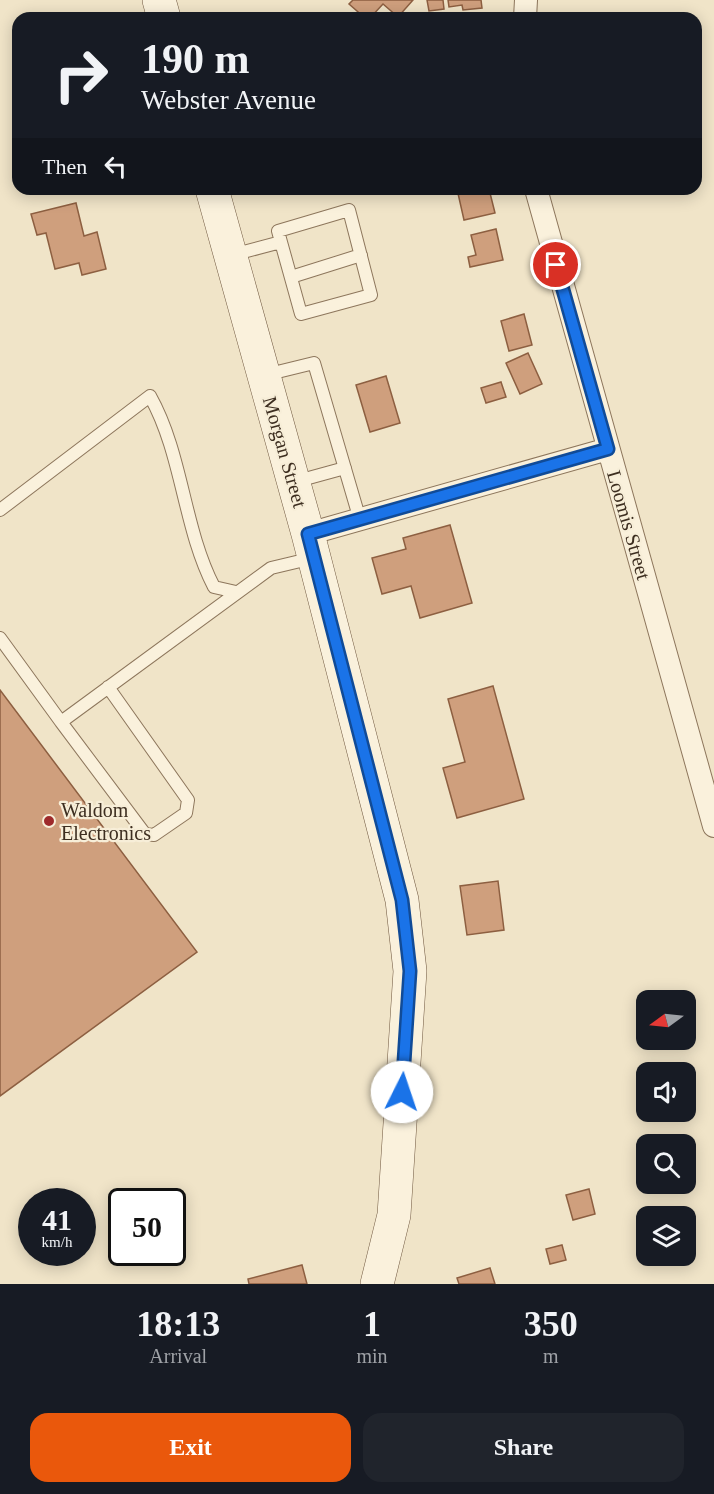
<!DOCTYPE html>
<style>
body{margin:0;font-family:"Times New Roman",serif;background:#20242c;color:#f1f3f6;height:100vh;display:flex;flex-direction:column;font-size:22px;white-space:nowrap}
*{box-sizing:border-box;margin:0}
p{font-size:20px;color:#9ea1a6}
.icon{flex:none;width:33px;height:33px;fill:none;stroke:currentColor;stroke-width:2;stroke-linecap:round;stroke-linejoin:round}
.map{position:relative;height:1284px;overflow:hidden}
.details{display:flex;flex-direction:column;background:#171b24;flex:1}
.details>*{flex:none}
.hud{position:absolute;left:12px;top:12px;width:690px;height:183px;border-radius:18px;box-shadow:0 3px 15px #0003;background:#171b24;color:#f1f3f6;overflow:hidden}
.needle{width:39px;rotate:255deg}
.buttons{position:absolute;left:636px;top:990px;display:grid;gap:12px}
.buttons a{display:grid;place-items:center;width:60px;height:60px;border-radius:12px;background:#171b24;box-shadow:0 3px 15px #0003;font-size:30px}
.speed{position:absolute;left:18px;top:1188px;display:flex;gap:12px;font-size:30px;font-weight:700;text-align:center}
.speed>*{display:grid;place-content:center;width:78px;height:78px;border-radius:50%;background:#171b24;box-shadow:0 3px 15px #0003;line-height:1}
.speed small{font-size:15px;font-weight:400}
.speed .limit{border:3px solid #111;border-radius:9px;background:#fff;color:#111}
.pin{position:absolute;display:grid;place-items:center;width:51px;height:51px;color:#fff;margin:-26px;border:3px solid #fff;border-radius:50%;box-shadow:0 2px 6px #0007}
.me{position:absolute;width:66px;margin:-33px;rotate:4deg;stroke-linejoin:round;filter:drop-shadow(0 0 4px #0008)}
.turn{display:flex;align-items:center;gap:21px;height:126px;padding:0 30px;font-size:27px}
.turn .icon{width:78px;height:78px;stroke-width:2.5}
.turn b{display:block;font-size:42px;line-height:51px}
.then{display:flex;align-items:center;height:57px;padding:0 30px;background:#0003;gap:12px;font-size:22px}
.eta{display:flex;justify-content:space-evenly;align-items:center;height:102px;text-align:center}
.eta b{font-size:36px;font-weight:800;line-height:42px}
.action{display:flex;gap:12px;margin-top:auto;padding:12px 30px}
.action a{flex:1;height:69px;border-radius:18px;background:#ea580c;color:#fff;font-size:24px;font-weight:800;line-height:69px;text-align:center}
.action a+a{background:#20242c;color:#f1f3f6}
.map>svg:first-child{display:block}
</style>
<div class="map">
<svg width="714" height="1284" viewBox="0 0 714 1284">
<rect width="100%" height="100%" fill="#f0e4c8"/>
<path fill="#cf9f7d" stroke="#8d5f41" stroke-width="1.5" d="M353 0H413L398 17 383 4 370 18H365L349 4Z
M427 0H443L444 9 429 11Z
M448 0H481L482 8 463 10 462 5 449 7Z
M457 189H489L495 213 464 220Z
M76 203 84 236 97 232 106 269 82 275 79 263 55 269 46 233 37 235 31 214Z
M496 229 503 260 470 267 468 257 476 255 471 235Z
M524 314 532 345 509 351 501 321Z
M528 353 542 384 520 394 506 363Z
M386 376 400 423 370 432 356 385Z
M501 382 506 397 486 403 481 388Z
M450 525 472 603 420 618 411 586 382 594 372 558 406 549 403 538Z
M493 686 524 799 457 818 443 768 465 762 448 699Z
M0 690 197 952 0 1096Z
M498 881 504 930 467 935 460 886Z
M589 1189 595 1214 573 1220 566 1195Z
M562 1245 566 1260 550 1264 546 1249Z
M302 1265 307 1284H249L248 1279Z
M490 1268 495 1284H459L457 1278Z"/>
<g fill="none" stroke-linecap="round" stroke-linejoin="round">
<defs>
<path id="lane" d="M232 255 281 242 301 314 371 295 349 210 278 231 281 242
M291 277 361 255
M265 375 314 363 360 520
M294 482 345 468
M0 510 150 396C183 455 183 527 214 587L236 592
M0 638 61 722
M108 687 188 800 186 813 154 835 145 834 61 722 271 568 313 558"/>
<path id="street" d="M525 18 526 0
M536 189 714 826
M308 534 608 449"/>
<path id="secondary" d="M159 0 164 18
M212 189 308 534 402 900 410 971 394 1215 377 1284"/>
</defs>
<use href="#lane" stroke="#8d765c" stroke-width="14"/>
<use href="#street" stroke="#8d765c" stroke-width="24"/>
<use href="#secondary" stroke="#6f573f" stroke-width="34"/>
<use href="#lane" stroke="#faf1dc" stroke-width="12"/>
<use href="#street" stroke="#faf1dc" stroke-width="22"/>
<use href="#secondary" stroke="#faf1dc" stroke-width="33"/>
</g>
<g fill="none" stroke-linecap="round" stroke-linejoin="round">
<defs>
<path id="route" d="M402 1092 410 971 402 900 308 534 608 449 556 265"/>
</defs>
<use href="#route" stroke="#114b97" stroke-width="15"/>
<use href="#route" stroke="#1a73e8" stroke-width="10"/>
</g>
<circle fill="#9e2a2b" stroke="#f7eed8" stroke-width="2" cx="49" cy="821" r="6"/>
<g text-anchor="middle" stroke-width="4.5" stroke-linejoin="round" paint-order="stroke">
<g font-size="20" fill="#3d2e20" stroke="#f7eed8">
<text transform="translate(285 452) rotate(74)" y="7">Morgan Street</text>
<text transform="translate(629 525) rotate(74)" y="7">Loomis Street</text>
</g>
<g font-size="20" fill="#3d2e20" stroke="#f7eed8" text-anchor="start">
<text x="61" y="817">Waldom<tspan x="61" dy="23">Electronics</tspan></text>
</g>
</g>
</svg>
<div class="buttons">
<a><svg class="needle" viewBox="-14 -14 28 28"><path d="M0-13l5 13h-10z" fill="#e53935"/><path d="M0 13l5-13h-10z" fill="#9ea1a6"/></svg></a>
<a><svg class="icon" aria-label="sound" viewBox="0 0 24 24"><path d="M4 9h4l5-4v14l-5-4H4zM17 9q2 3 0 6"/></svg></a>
<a><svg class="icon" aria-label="search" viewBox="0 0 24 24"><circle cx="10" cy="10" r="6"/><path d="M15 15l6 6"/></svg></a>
<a><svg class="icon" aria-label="layers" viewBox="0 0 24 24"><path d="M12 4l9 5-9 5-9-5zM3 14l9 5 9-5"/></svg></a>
</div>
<div class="speed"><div>41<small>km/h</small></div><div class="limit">50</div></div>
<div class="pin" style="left:556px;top:265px;background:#d93025"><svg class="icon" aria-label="arrive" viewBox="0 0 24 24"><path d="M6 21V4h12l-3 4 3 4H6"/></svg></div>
<svg class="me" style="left:402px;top:1092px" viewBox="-20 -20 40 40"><circle r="19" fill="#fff"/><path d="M0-13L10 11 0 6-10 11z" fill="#1a73e8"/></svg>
<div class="hud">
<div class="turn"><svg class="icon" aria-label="right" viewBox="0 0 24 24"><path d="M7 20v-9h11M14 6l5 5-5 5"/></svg><div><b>190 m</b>Webster Avenue</div></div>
<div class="then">Then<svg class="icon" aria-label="left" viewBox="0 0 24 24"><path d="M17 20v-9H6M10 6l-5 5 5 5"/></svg></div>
</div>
</div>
<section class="details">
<div class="eta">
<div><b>18:13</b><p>Arrival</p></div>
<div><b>1</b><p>min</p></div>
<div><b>350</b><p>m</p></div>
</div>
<div class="action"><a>Exit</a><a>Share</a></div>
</section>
